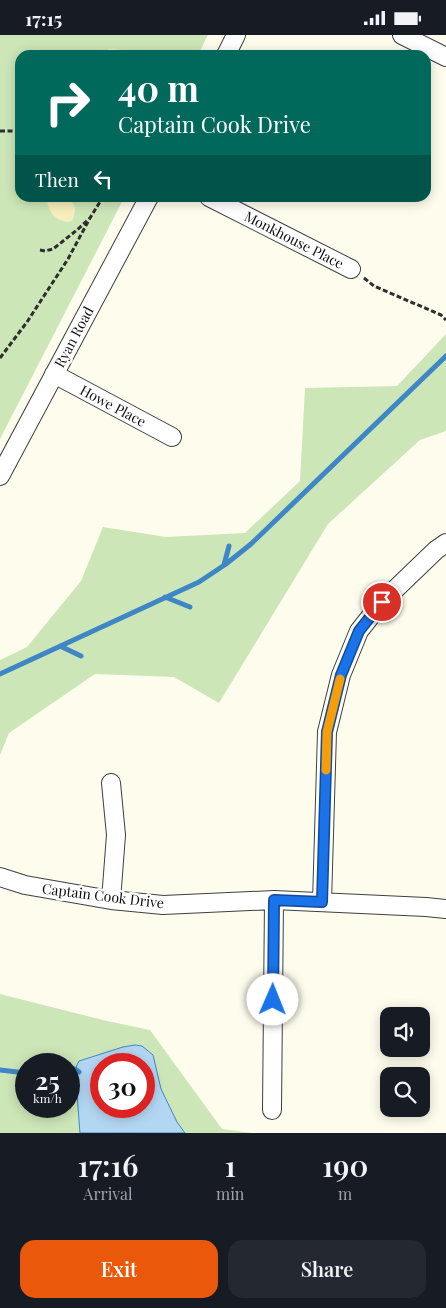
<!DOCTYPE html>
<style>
body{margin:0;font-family:"Playfair Display",serif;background:#242831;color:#f1f3f6;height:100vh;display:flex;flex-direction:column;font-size:19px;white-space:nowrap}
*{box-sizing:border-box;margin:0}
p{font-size:16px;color:#9ea1a6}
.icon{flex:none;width:28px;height:28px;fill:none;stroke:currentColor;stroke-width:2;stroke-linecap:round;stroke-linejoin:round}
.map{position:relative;height:1098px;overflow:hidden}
.panel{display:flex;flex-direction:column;background:#171b24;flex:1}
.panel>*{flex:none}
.guide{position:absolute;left:15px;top:15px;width:416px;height:152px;border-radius:15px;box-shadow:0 2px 12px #0003;background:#00695c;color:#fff;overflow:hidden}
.fabs{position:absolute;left:380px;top:972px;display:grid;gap:10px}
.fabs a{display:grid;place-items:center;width:50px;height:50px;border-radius:10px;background:#171b24;box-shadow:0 2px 12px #0003;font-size:25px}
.speed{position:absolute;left:15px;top:1018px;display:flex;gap:10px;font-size:25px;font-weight:700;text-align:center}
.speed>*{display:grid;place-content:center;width:65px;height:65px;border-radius:50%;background:#171b24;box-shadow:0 2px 12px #0003;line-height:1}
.speed small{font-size:12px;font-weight:400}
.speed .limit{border:8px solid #d22;background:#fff;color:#111}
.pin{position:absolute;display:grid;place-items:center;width:42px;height:42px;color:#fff;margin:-21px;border:2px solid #fff;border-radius:50%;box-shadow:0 1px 5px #0007}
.me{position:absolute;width:55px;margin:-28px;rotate:1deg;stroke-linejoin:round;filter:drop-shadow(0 0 4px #0008)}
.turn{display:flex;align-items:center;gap:18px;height:105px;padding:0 20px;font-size:22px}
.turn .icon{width:65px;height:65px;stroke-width:2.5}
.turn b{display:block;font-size:35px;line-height:42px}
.then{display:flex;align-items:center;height:48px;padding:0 20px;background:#0003;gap:10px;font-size:19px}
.eta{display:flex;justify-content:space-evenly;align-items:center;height:85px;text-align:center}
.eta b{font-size:30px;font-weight:600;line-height:35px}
.button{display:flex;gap:10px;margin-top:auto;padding:10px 20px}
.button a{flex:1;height:58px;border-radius:15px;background:#ea580c;color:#fff;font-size:20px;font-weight:600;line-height:58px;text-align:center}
.button a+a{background:#242831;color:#f1f3f6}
.status{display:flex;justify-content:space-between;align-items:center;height:35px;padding:0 25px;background:#171b24;direction:ltr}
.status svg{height:14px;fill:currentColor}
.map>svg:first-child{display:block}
</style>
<div class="status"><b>17:15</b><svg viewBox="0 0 49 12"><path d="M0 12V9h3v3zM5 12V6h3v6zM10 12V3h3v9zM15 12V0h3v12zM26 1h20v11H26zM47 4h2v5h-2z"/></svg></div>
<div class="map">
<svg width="446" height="1098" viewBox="0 0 446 1098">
<rect width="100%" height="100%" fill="#fefcec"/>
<path fill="#cde6b8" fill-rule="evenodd" d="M0 0H208L198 20H20V162L124 163 0 404Z
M446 299V396L420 405 328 489 219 668 174 642 95 639 9 698 0 720V625L27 612 81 546 103 492 166 502 245 498 300 446 305 353 397 351Z
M0 959 107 986 150 995 222 1094 252 1098H0ZM26 1029H69V1071H26ZM101 1029H144V1071H101Z"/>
<path fill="#f7eebb" d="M108 14C115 13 127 15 132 20H108Z
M47 162C63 162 83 164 72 186 58 190 46 175 47 162Z"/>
<path fill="#b3d7f3" stroke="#3e86c6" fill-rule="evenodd" d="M135 1010 142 1011 153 1020 161 1054 177 1087 185 1098H80L75 1034 79 1026 123 1012ZM101 1029H144V1071H101Z"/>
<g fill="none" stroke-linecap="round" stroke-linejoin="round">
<path stroke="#3e86c6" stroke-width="5" d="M224 530 229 511
M165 562 190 572
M60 611 81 621
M0 639 199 547 226 529 251 509 446 321
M0 1035 26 1038
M69 1035 75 1034 79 1037"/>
<defs>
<path id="minor" d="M402 0 446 22
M226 20 236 0
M209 162 351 234
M54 339 172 402
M0 441 149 162
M0 842 25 850 111 865 163 870 274 865 426 872 446 874
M111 865 116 800 111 748
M322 867 327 697 341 640 359 596 382 567 436 515 446 508
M272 1075 274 865"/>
</defs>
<use href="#minor" stroke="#3f3f3f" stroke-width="20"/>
<path stroke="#2e2e2e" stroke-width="3" stroke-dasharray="5 2.5" stroke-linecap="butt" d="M0 96H20
M40 215 45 216 53 214 77 195 90 183 103 162
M364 243 374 251 441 280 446 285
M0 323 27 287 68 224 90 183"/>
<use href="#minor" stroke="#fff" stroke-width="18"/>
</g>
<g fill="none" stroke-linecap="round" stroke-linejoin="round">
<defs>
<path id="route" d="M273 965 274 865 322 867 327 697 341 640 359 596 382 567"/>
</defs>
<use href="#route" stroke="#114b97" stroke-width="12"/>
<use href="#route" stroke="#1a73e8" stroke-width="9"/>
<path stroke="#f59e0b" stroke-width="9" d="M326 735 327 697 340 644"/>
</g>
<g text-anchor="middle" stroke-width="5" stroke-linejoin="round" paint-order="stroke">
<g font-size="14" fill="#0c0c0c" stroke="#fff">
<text transform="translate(294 205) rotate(27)" y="5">Monkhouse Place</text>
<text transform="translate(74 302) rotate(-62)" y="5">Ryan Road</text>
<text transform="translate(113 371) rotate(28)" y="5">Howe Place</text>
<text transform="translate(103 861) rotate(7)" y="5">Captain Cook Drive</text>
</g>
</g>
</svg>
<div class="fabs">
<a><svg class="icon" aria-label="sound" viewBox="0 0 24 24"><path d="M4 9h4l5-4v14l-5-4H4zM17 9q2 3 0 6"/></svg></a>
<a><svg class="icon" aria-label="search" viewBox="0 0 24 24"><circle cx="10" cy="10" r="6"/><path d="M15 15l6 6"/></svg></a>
</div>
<div class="speed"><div>25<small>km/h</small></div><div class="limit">30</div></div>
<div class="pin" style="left:382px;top:567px;background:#d93025"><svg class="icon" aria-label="arrive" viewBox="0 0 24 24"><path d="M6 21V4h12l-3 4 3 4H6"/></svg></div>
<svg class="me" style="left:273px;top:965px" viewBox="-20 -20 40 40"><circle r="19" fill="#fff"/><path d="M0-13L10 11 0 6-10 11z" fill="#1a73e8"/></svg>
<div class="guide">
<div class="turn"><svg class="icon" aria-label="right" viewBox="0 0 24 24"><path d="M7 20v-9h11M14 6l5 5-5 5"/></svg><div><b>40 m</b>Captain Cook Drive</div></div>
<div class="then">Then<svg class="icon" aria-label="left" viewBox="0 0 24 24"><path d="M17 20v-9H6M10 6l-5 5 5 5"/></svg></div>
</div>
</div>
<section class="panel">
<div class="eta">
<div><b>17:16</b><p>Arrival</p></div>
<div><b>1</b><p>min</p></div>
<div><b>190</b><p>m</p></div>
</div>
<div class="button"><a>Exit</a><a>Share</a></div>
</section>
